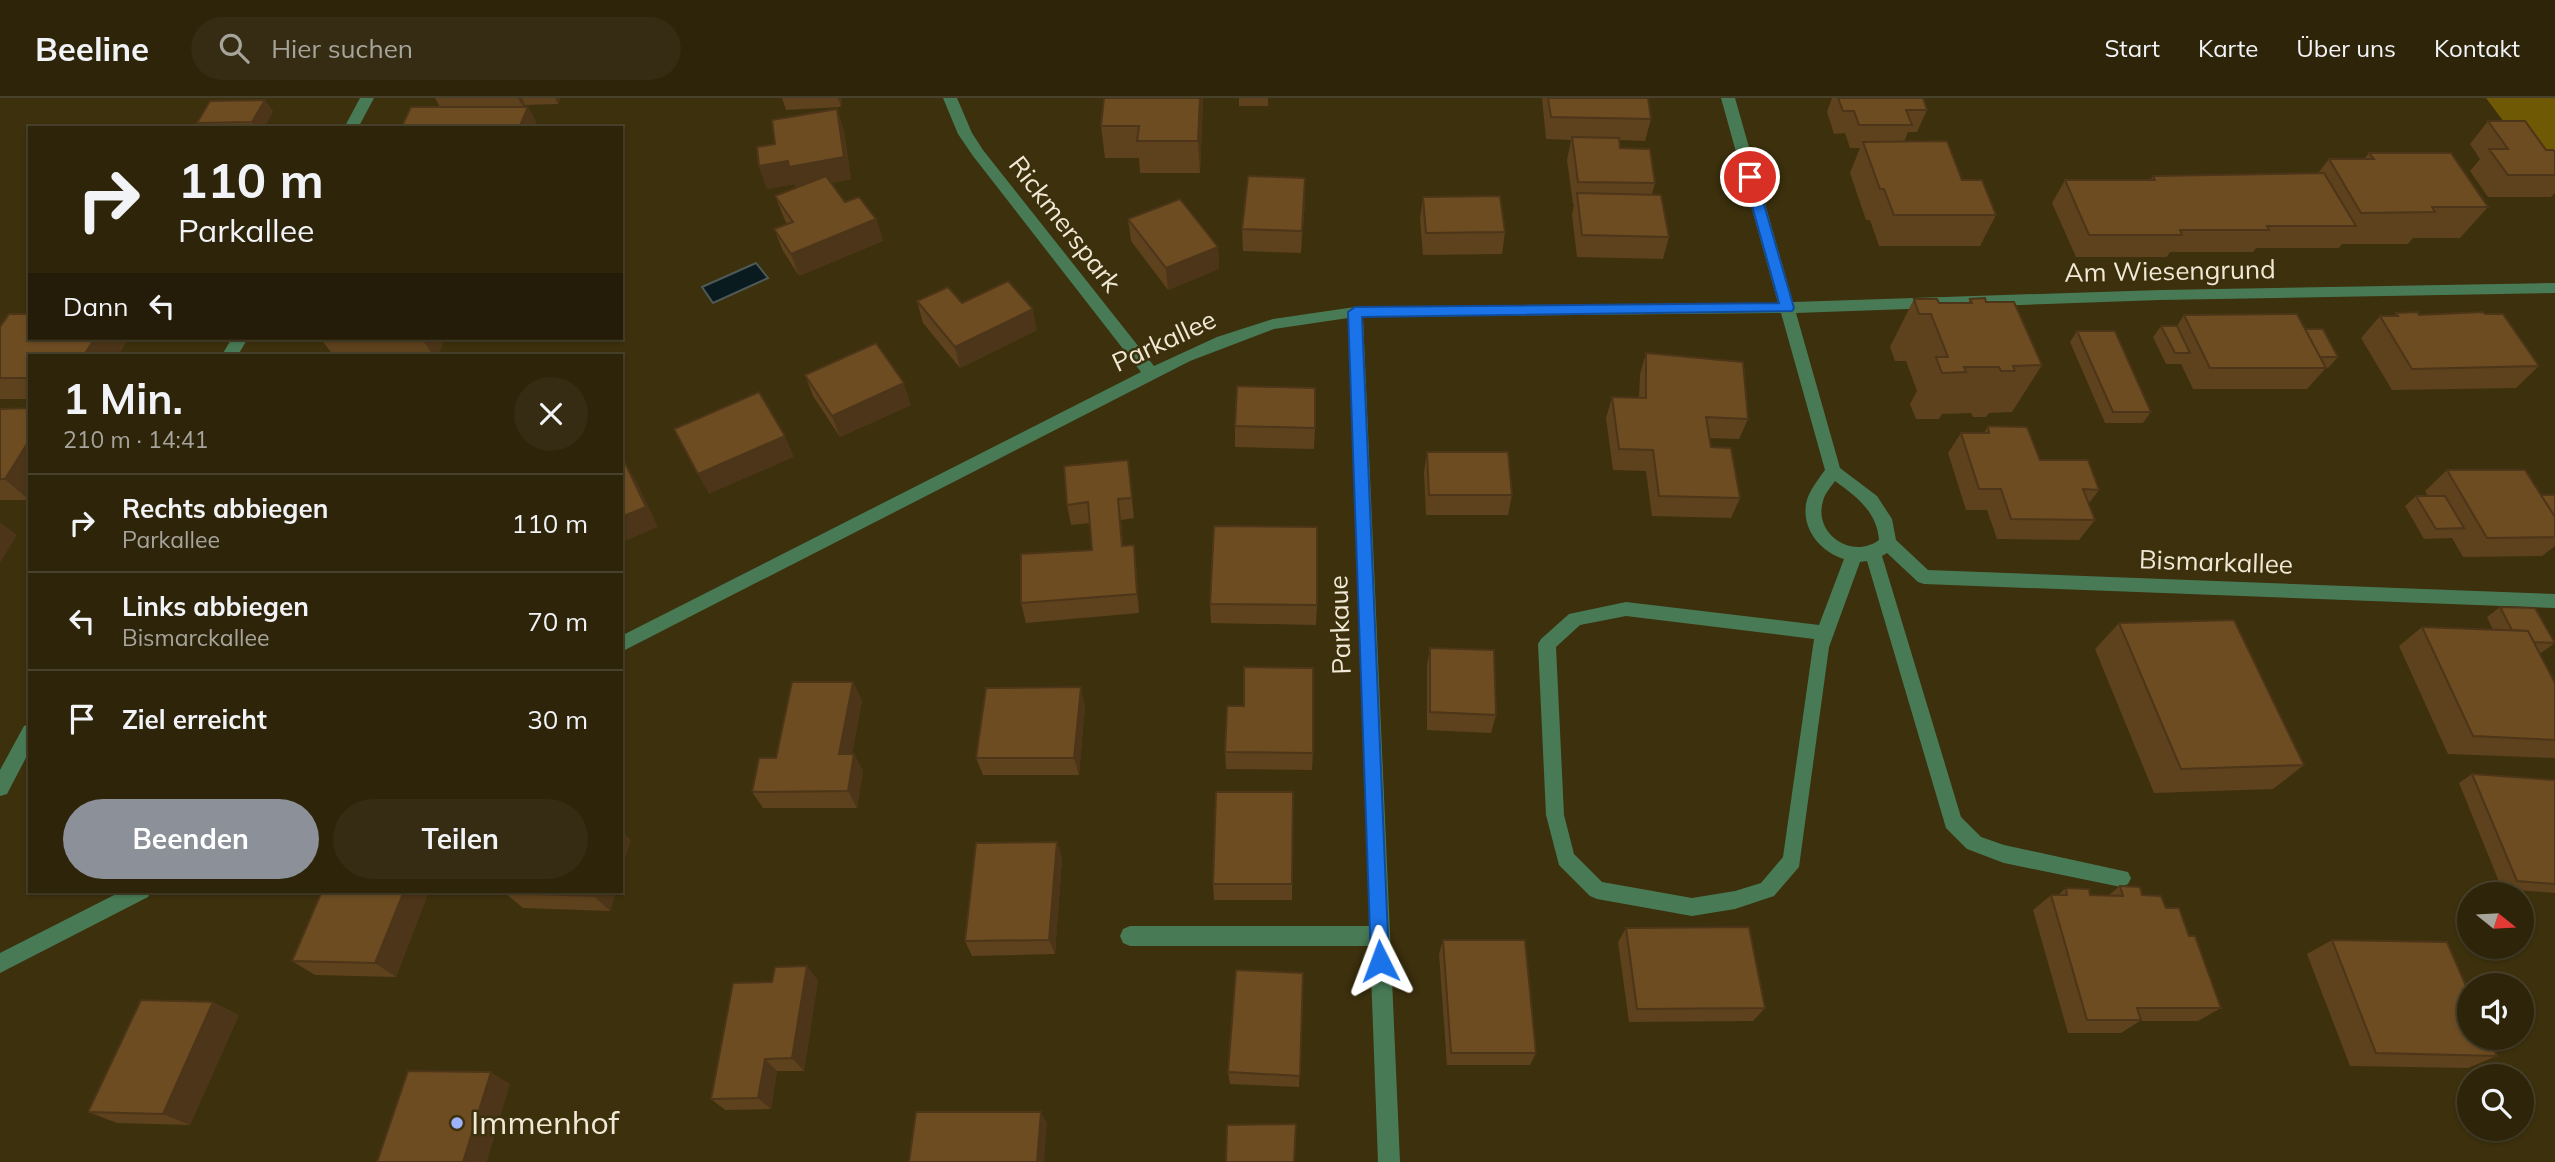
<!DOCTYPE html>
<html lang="de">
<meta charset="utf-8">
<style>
body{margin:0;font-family:Mulish,sans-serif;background:#352c13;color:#f1f3f6;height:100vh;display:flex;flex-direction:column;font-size:26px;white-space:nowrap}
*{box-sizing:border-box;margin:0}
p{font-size:23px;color:#a7a49c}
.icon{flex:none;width:38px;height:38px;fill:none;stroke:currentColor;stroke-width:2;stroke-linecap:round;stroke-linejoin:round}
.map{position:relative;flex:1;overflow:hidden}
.side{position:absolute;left:28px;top:256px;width:595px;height:539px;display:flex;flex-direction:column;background:#2d240a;border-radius:0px;box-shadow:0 2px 5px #0004,0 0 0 2px #48412b}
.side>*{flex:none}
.hud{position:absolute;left:28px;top:28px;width:595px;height:214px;border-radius:0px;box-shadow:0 2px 5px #0004,0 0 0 2px #48412b;background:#2d240a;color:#f1f3f6;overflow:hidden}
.needle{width:46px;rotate:108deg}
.buttons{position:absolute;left:2457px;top:784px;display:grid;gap:14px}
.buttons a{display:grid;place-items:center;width:77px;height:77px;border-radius:50%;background:#2d240a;box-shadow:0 2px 5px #0004,0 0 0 2px #48412b;font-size:35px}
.pin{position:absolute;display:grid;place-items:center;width:60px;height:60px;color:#fff;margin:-30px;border:4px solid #fff;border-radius:50%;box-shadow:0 2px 7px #0007}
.me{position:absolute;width:77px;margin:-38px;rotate:357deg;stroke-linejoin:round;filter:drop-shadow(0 0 5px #0008)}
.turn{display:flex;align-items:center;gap:24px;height:147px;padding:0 35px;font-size:32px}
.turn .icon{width:91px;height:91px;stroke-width:2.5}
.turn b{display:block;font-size:49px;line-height:60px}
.then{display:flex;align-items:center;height:66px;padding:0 35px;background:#0003;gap:14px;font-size:26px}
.round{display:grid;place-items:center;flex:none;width:74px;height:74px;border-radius:37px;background:#352c13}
.head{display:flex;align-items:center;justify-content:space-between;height:119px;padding:0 35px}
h1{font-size:42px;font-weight:700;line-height:52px}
.action{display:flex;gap:14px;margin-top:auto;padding:14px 35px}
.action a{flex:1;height:80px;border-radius:42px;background:#8c9099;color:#fff;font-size:28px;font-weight:700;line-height:80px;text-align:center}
.action a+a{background:#352c13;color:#f1f3f6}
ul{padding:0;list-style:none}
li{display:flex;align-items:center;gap:21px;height:98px;padding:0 35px;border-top:2px solid #48412b}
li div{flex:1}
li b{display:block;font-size:26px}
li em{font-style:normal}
header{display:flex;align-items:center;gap:42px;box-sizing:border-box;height:98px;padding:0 35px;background:#2d240a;border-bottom:2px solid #48412b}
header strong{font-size:33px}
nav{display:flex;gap:38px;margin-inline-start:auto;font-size:24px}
.search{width:490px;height:63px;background:#352c13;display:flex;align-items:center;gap:18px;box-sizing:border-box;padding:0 24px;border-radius:38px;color:#a7a49c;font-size:26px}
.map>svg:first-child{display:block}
</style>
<header>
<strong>Beeline</strong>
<div class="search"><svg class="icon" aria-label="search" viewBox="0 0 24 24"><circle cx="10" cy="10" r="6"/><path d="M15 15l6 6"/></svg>Hier suchen</div>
<nav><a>Start</a><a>Karte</a><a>Über uns</a><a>Kontakt</a></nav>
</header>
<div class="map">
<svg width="2555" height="1064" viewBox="0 0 2555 1064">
<rect width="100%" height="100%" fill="#3c300d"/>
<path fill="#705904" d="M2486 0H2555V92Z"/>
<path fill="#0a1b1f" stroke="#4f5956" stroke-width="2" d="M756 165 768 180 713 205 702 189Z"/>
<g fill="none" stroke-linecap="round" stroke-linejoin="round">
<path fill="#487b55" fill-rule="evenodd" d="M360 0H374L358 30H344Z
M943 0H957L972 35 983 52 1154 268 1217 239 1273 221 1355 209 1778 205 1721 0H1735L1793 204 2160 192 2555 185V195L2160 202 1796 215 1840 370 1877 398 1892 421 1896 442 1928 472 2555 496V510L1924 486 1918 484 1887 455 1882 458 1961 719 1981 739 2004 747 2128 774 2131 780 2128 786 2121 789 2004 765 1967 751 1946 730 1867 463 1860 464 1829 549 1799 769 1774 798 1735 811 1692 818 1597 801 1590 798 1559 767 1546 717 1538 546 1541 541 1569 516 1626 504 1819 527 1844 461C1821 454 1802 432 1806 406 1808 394 1818 382 1825 372L1781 215 1363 219 1400 1064H1378L1370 848H1130L1123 845 1120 838 1123 831 1130 828H1370L1348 220 1274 231 1190 263 621 554V538L1141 274 973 58 958 36ZM1835 383C1857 399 1877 414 1879 442 1852 462 1813 436 1823 403 1825 395 1831 389 1835 383ZM1626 518 1814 541 1783 759 1761 785 1735 793 1692 800 1602 784 1574 756 1564 717 1556 549 1580 527Z
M232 240H248L238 257H222Z
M30 626V652L7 696 0 698V672L24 628Z
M122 793H151L148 799 0 875V855Z"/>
</g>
<path fill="#5e411d" d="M435 0H560L558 6 525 7 524 9H528L539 30H401L440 9Z
M782 0H842L841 9 786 12Z
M1203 0 1200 75H1140L1139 60H1105L1101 28Z
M1239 0H1268V8H1239Z
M1542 0H1648L1651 21 1645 43 1619 42 1620 50 1655 85 1652 96 1669 139 1663 161 1577 159 1572 117 1574 106H1573L1567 62 1571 42 1546 41Z
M1832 0H1923L1927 12 1917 34H1908L1904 44 1962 82 1996 117 1980 148H1879L1870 122H1866L1850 75 1860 50H1850L1845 35 1834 36 1827 14Z
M837 11 844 33 851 81 831 85 845 104 876 121 883 143 799 178 783 153 774 131 787 126 784 120 775 98 796 90 795 86 767 91 759 68 775 46Z
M273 13 264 30H200L197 25Z
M2488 23 2546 52 2555 54V95L2551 99H2488L2470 73 2480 61 2470 46Z
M2369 55 2488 109 2460 140H2413L2408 146H2342L2339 150H2256L2253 154H2170L2167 159H2076L2052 105 2065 82H2150L2153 78 2318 75 2329 61H2364Z
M1423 99 1505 134 1502 156 1423 157 1420 121Z
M1305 102 1301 155 1243 153 1242 131Z
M1128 121 1218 149 1219 171 1168 192 1131 143Z
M1914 201 1939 205H1968L1970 201 2042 267 2012 314 1989 315 1986 319H1973L1971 315 1942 316 1939 321H1916L1910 306 1917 293 1906 263H1895L1890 249Z
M917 203 962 205 1037 232 960 270 923 225Z
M2396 215 2419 217 2485 216 2539 268 2516 290 2392 292 2361 240 2380 218H2394Z
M2184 217 2305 231 2338 259 2328 270H2326L2307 291H2193L2181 266H2166L2153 239 2161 228H2177Z
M0 229 30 240H129L118 257H30V301H0Z
M2077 233 2151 314 2143 325H2105L2070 244Z
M445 240 438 257H333L321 241Z
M1646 255 1748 321 1739 341 1709 340 1711 349 1740 400 1731 420 1652 418 1646 373 1613 372 1606 320 1612 299 1639 300 1640 276Z
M805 277 911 307 840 339 813 298Z
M0 311 29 402H0Z
M1235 328 1315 330 1314 351 1235 349Z
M1988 328 2040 362 2099 392 2089 405 2095 422 2079 442 1997 441 1987 412H1966L1948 355 1961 335H1984Z
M1427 354 1512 397 1508 417H1426L1424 374Z
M1128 362 1134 420 1121 422 1123 448 1134 447 1136 467 1139 515 1026 525 1021 505 1092 452 1090 425 1071 427 1067 407Z
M2447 372 2541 397H2554L2555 396V448L2542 458 2463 459 2452 440 2424 441 2405 408 2416 398H2428L2425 393Z
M1210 506 1317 507 1316 527 1211 525Z
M2500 509 2555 545 2541 555 2539 554 2555 585V660L2448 656 2399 548 2422 529 2493 532 2487 519Z
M2119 525 2304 667 2273 691 2154 695 2095 551Z
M1430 550 1496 617 1491 635 1427 632V568Z
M862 602 852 656H854L863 673 857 710H763L752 694 776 660Z
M1085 608 1079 677H983L976 660Z
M1244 608 1313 655 1312 672 1226 671 1225 654Z
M2472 676 2555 682V795L2502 791 2459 685Z
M1293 694 1292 802H1214L1213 786Z
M1057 744 1062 760 1055 856 972 858 965 843Z
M2120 788 2142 797 2166 810 2189 838 2221 910 2198 923H2140L2121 935H2068L2033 812 2051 797H2058L2066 790 2090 797H2109Z
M322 793H429L396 879 315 877 292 863Z
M616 793 610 813 523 810 505 795Z
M1626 830 1765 910 1753 923 1629 924 1618 844Z
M1443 842 1536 955 1530 967H1447L1439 856Z
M2332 842 2497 958 2468 970 2350 968 2307 856Z
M1303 875 1299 989 1230 986 1228 974Z
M818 882 804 973H777L771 1011 725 1012 711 1001Z
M239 917 190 1027 117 1025 88 1014Z"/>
<path fill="#4c3518" d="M518 0H522L525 7 524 10Z
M555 0H560L558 6Z
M838 0H842L841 9Z
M1200 0H1203L1200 75 1198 43Z
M265 2 273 13 264 30H256L252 24Z
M528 9 539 30H519Z
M837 11 844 33 851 81 797 91 795 86 767 91 759 68Z
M1305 80V102L1301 155 1302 133Z
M876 121 883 143 799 178 791 156Z
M1218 149 1219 171 1168 192 1166 170Z
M1033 211 1037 232 960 270 955 249Z
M95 240H129L118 257H84Z
M421 240H445L438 257H433Z
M904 285 911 307 840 339 832 318Z
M785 338 794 359 709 396 698 376Z
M30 341V400L29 402 5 381Z
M625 365 638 386 658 429 621 445V419Z
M1118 401 1121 422 1125 468 1122 448Z
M0 424 17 437 0 465Z
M1134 447 1136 467 1139 515 1137 496Z
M853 584 862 602 849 673 839 656Z
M1081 589 1085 608 1079 677 1074 660Z
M854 656 863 673 857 710 848 693Z
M621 732 631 742 621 775Z
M1057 744 1062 760 1055 856 1049 842Z
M404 793H429L396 879 375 865Z
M596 793H616L610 813 594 798Z
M807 868 818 882 804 973 792 960Z
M213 904 239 917 190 1027 163 1016Z
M765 961 777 973 771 1011 758 1000Z
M491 974 510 986 487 1064H463Z
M1041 1014 1047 1025 1044 1064H1037Z"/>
<path fill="#6d4c22" stroke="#4c3518" stroke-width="2" d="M1104 0H1200L1198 43H1137L1139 28H1101Z
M1548 0H1648L1651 21 1551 19Z
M1838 0H1923L1927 12H1906L1912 27H1859L1854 13H1843Z
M265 2 252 24 197 25 210 3Z
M411 9H528L519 30H401Z
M837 11 844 59 789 69 788 63 759 68 757 49 775 46 772 22Z
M2488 23H2525L2546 52H2553L2555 54V77H2508L2489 51H2508Z
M1572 39 1619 40 1620 50 1650 51 1655 85 1578 84Z
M1947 43 1962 82H1982L1996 117H1894L1884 91H1880L1863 44Z
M2369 55H2451L2488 109H2432L2435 114 2361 115 2329 61H2374Z
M2324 75 2356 128H2267L2269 132H2180L2182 137H2089L2065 82H2155L2153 78Z
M826 78 845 104 859 99 876 121 791 156 774 131 793 124 775 98Z
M1248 78 1305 80 1302 133 1242 131Z
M1577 95 1661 97 1669 139 1582 137Z
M1500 98 1505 134 1426 135 1423 99Z
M1180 101 1218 149 1166 170 1128 121Z
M1008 183 1033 211 955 249 917 203 948 189 962 205Z
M1985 200 1986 204H2014L2042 267 2013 268 2015 273H2001L1999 269H1964L1966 274 1942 275 1936 259H1948L1931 216H1919L1914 201H1937L1939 205H1972L1970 201Z
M2418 214 2419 217 2483 214 2485 216H2503L2539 268 2412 271 2380 218H2398L2396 215Z
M9 216H30V240H95L84 257H30V280H0V229Z
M2297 216 2326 270H2210L2184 217Z
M2161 228H2177L2190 255H2175Z
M2305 231H2323L2338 259H2320Z
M2077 233H2115L2151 314H2113Z
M321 240H421L321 241Z
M876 245 904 285 832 318 805 277Z
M1646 255 1743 264 1748 321 1706 319 1711 349 1731 350 1740 400 1659 398 1653 352 1619 351 1612 299 1646 300Z
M1237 288 1315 290V330L1235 328Z
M759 294 785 338 698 376 674 331Z
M30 310V341L5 381H0V311Z
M1988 328 2027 329 2040 362H2088L2099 392 2083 391 2095 422 2011 421 2001 391H1979L1961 335H1989Z
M1427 354H1508L1512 397H1429Z
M1128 362 1132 400 1118 401 1122 448 1134 447 1137 496 1021 505V456L1092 452 1088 404 1067 407 1064 368Z
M625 365 646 409 621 419V367Z
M2447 372H2525L2555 419V439L2487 440Z
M2541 397H2555V419Z
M2416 398H2445L2464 430 2436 431Z
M1214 428 1317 429V507L1210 506Z
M2500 509 2535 510 2555 545 2534 544 2528 533 2512 532Z
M2234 522 2304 667 2181 671 2119 525Z
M2422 529 2528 533 2555 585V642L2473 638Z
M1430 550 1494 552 1496 617 1430 614Z
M1244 569 1313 570V655L1225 654 1227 608H1244Z
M792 584H853L839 656H854L848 693 752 694 759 660H776Z
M1081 589 1074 660H976L986 590Z
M2472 676 2555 682V786L2517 783Z
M1216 694H1293L1292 786H1213Z
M1057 744 1049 842 965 843 976 745Z
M2120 788 2140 789 2142 797 2161 798 2166 810H2179L2189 838H2195L2221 910H2137L2141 922H2087L2051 797H2067L2066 790 2089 791 2090 797 2123 798Z
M322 793H404L375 865 292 863Z
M506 793H596L594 798 505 795Z
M1749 829 1765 910 1637 911 1626 830Z
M1443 842H1525L1536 955H1451Z
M2332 842 2447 844 2469 895V940H2489L2497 958 2376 955Z
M807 868 792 960 765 961 758 1000 711 1001 733 885 772 884 775 869Z
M1236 872 1303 875 1300 978 1228 974Z
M141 902 213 904 163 1016 88 1014Z
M408 973 491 974 463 1064H377Z
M916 1014H1041L1037 1064H909Z
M1296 1026 1294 1064H1226L1227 1027Z"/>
<path fill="#1a73e8" stroke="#114b97" stroke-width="2" d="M1750 75 1756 79 1794 210 1792 213 1362 219 1389 863 1386 870 1380 872 1373 870 1371 863 1348 214 1355 209 1779 205 1744 79Z"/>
<circle fill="#9db4fd" stroke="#3c300d" stroke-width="2.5" cx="457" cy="1025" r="7"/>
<g text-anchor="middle" stroke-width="5" stroke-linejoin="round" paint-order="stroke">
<g font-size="26" fill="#f0e9d5" stroke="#3c300d">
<text transform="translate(1065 126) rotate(52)" y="9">Rickmerspark</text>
<text transform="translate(2170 173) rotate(-1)" y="9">Am Wiesengrund</text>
<text transform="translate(1164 243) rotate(-25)" y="9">Parkallee</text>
<text transform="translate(2216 464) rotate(2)" y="9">Bismarkallee</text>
<text transform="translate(1340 527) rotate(-92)" y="9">Parkaue</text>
</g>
<g font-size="32" fill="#f0e9d5" stroke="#3c300d" text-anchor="start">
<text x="471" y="1036">Immenhof</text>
</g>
</g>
</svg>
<div class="buttons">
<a><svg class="needle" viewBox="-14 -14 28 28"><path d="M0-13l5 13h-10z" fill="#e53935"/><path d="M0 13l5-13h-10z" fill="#a7a49c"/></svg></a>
<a><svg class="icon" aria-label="sound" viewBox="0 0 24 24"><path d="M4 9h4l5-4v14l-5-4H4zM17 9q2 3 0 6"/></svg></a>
<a><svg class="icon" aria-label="search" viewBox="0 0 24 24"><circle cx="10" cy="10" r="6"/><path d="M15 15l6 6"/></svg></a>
</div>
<div class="pin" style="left:1750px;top:79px;background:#d93025"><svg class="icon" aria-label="arrive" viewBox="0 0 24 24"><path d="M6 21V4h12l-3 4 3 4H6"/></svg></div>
<svg class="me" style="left:1380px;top:863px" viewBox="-20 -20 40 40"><path d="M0-17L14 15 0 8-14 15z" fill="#1a73e8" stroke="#fff" stroke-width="4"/></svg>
<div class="hud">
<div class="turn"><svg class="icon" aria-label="right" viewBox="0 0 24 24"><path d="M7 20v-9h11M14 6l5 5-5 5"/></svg><div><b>110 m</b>Parkallee</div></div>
<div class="then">Dann<svg class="icon" aria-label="left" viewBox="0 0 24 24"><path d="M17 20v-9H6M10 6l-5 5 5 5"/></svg></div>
</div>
<section class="side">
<div class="head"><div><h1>1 Min.</h1><p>210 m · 14:41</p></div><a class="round"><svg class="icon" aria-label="close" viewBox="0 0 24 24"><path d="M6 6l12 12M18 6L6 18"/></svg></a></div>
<ul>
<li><svg class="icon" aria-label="right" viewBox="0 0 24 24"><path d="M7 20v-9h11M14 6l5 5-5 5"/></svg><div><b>Rechts abbiegen</b><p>Parkallee</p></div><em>110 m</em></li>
<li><svg class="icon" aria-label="left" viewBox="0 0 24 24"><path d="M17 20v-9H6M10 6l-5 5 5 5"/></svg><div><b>Links abbiegen</b><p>Bismarckallee</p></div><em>70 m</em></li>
<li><svg class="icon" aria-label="arrive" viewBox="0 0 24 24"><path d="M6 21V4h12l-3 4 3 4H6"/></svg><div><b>Ziel erreicht</b></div><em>30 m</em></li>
</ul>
<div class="action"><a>Beenden</a><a>Teilen</a></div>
</section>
</div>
